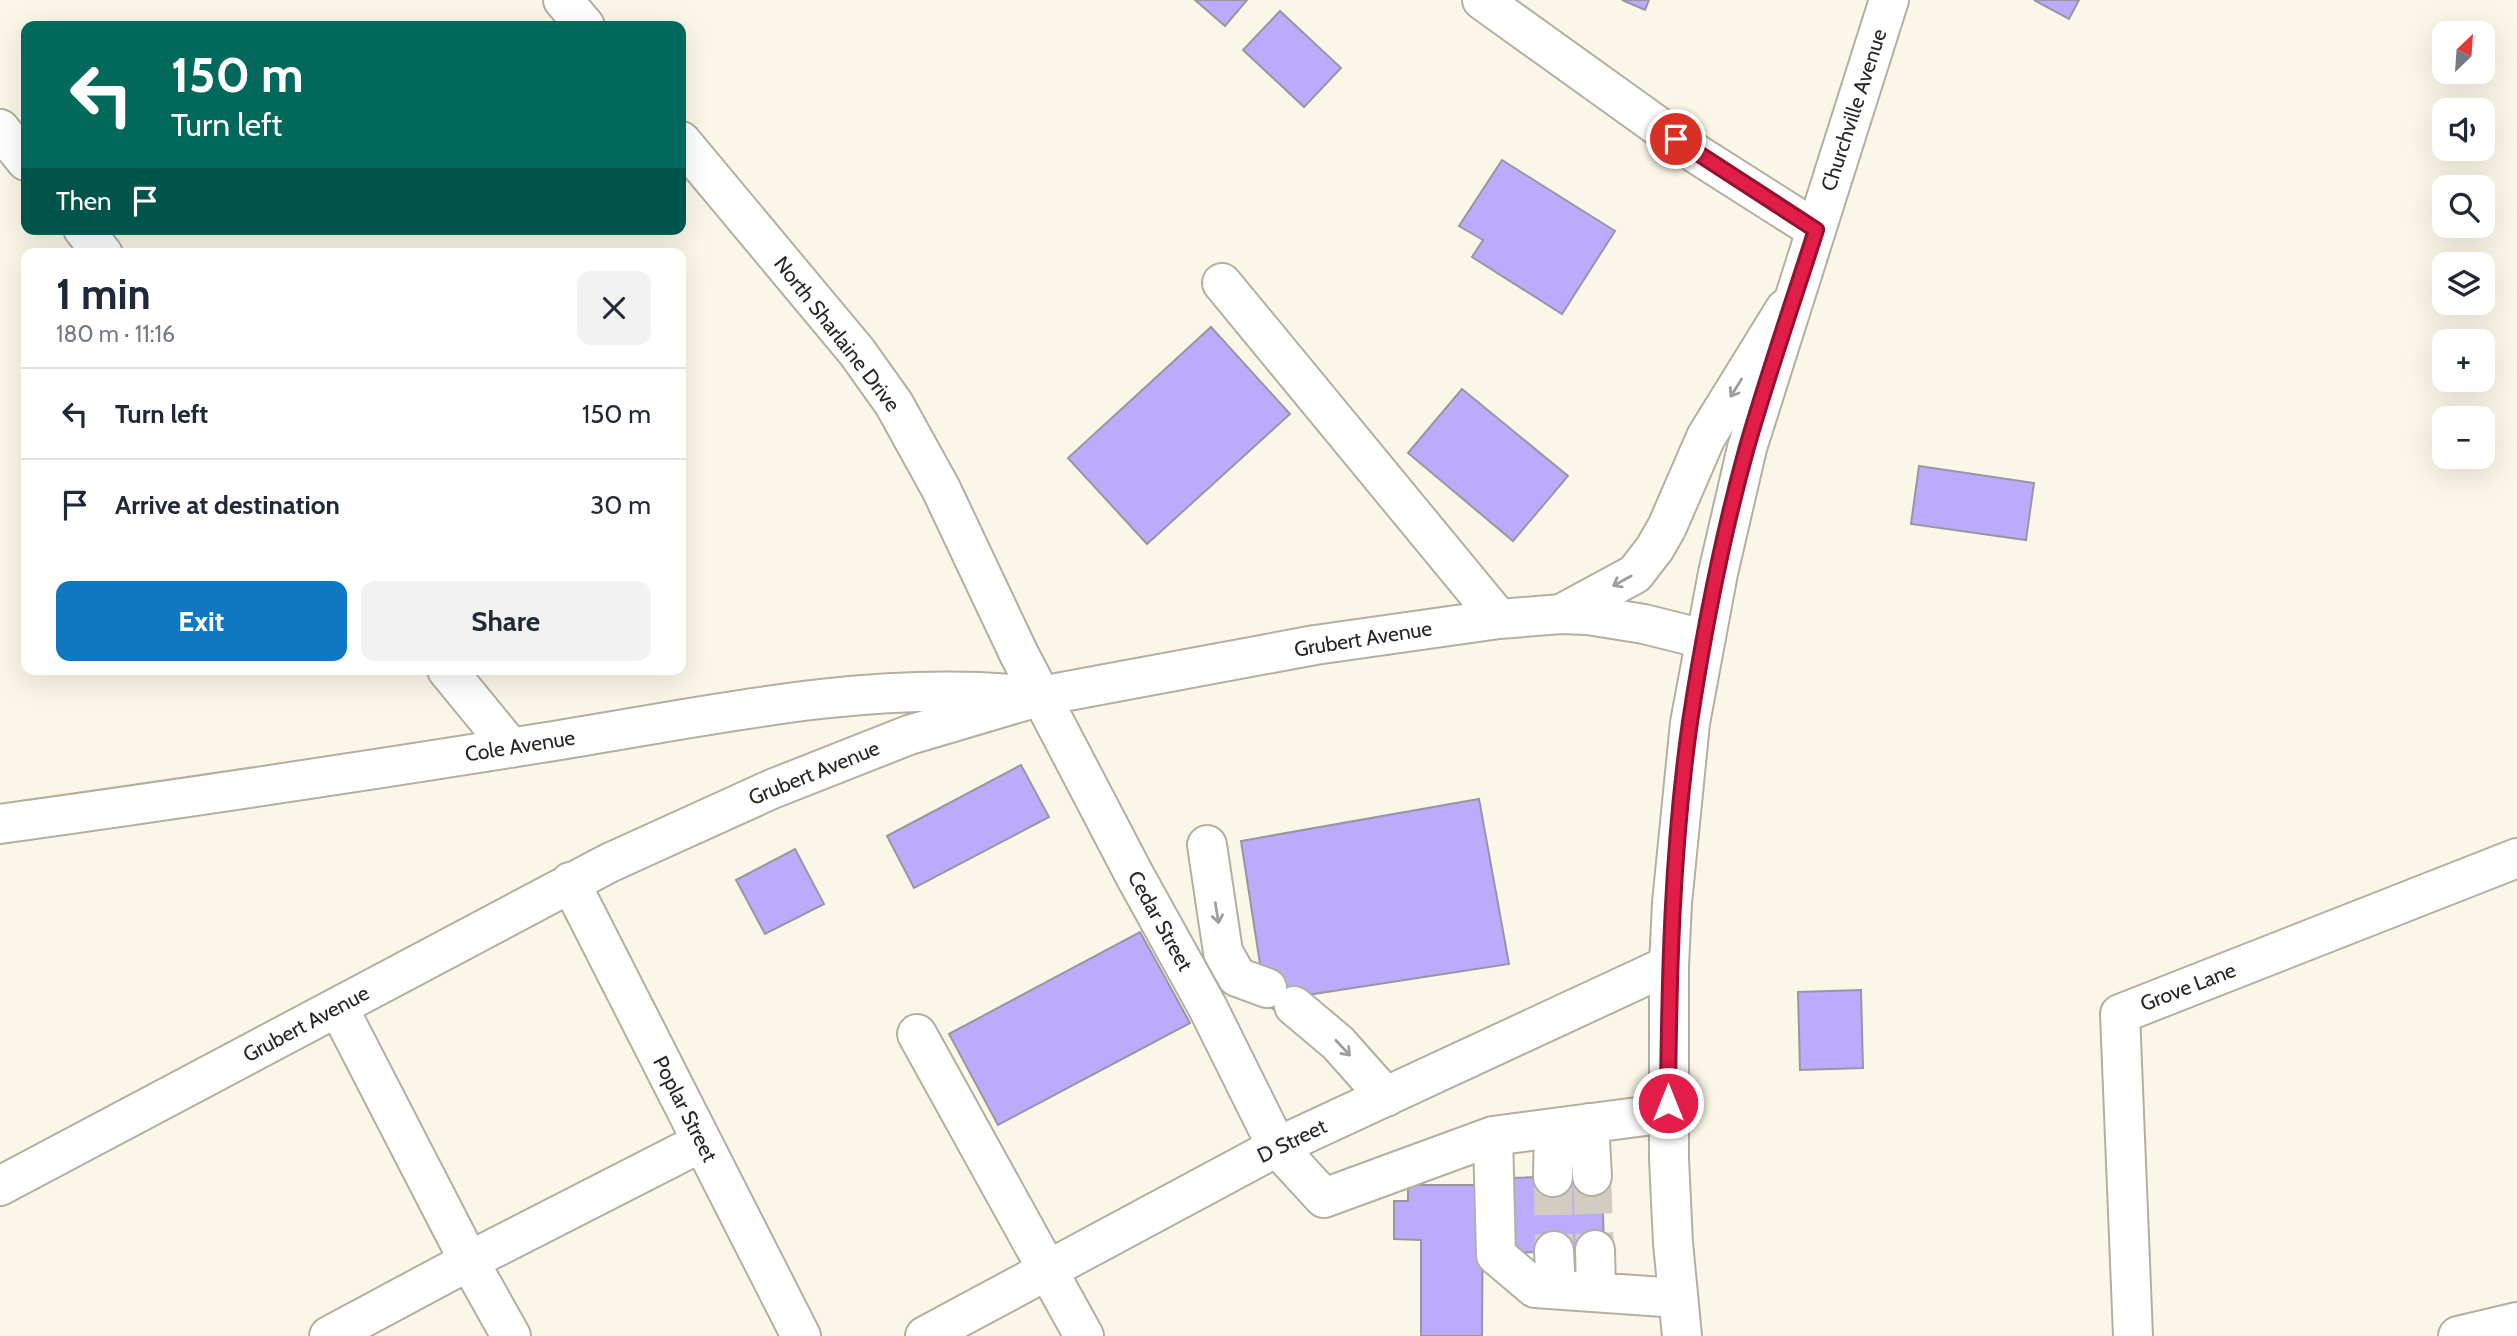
<!DOCTYPE html>
<meta charset="utf-8">
<style>
body{margin:0;font-family:Cabin,sans-serif;background:#f2f2f3;color:#1f2937;height:100vh;display:flex;flex-direction:column;font-size:26px;white-space:nowrap}
*{box-sizing:border-box;margin:0}
p{font-size:23px;color:#747a83}
.icon{flex:none;width:38px;height:38px;fill:none;stroke:currentColor;stroke-width:2;stroke-linecap:round;stroke-linejoin:round}
.map{position:relative;flex:1;overflow:hidden}
.side{position:absolute;left:21px;top:248px;width:665px;height:427px;display:flex;flex-direction:column;background:#fff;border-radius:14px;box-shadow:0 7px 28px #0002}
.side>*{flex:none}
.guide{position:absolute;left:21px;top:21px;width:665px;height:214px;border-radius:14px;box-shadow:0 7px 28px #0002;background:#00695c;color:#fff;overflow:hidden}
.needle{width:46px;rotate:25deg}
.fabs{position:absolute;left:2432px;top:21px;display:grid;gap:14px}
.fabs a{display:grid;place-items:center;width:63px;height:63px;border-radius:14px;background:#fff;box-shadow:0 7px 28px #0002;font-size:35px}
.pin{position:absolute;display:grid;place-items:center;width:60px;height:60px;color:#fff;margin:-30px;border:4px solid #fff;border-radius:50%;box-shadow:0 2px 7px #0007}
.me{position:absolute;width:77px;margin:-38px;rotate:0deg;stroke-linejoin:round;filter:drop-shadow(0 0 5px #0008)}
.turn{display:flex;align-items:center;gap:24px;height:147px;padding:0 35px;font-size:32px}
.turn .icon{width:91px;height:91px;stroke-width:2.5}
.turn b{display:block;font-size:49px;line-height:60px}
.then{display:flex;align-items:center;height:66px;padding:0 35px;background:#0003;gap:14px;font-size:26px}
.round{display:grid;place-items:center;flex:none;width:74px;height:74px;border-radius:14px;background:#f2f2f3}
.overview{display:flex;align-items:center;justify-content:space-between;height:119px;padding:0 35px}
h1{font-size:42px;font-weight:800;line-height:52px}
.button{display:flex;gap:14px;margin-top:auto;padding:14px 35px}
.button a{flex:1;height:80px;border-radius:14px;background:#1078c3;color:#fff;font-size:28px;font-weight:800;line-height:80px;text-align:center}
.button a+a{background:#f2f2f3;color:#1f2937}
ul{padding:0;list-style:none}
li{display:flex;align-items:center;gap:21px;height:91px;padding:0 35px;border-top:2px solid #e0e1e3}
li div{flex:1}
li b{display:block;font-size:26px}
li em{font-style:normal}
.map>svg:first-child{display:block}
</style>
<div class="map">
<svg width="2517" height="1336" viewBox="0 0 2517 1336">
<rect width="100%" height="100%" fill="#fbf7e8"/>
<path fill="#bcaafb" stroke="#9896a4" stroke-width="2" d="M1195 0H1247L1225 26Z
M1622 0H1649L1645 10Z
M2034 0H2079L2069 19Z
M1280 11 1341 68 1304 107 1243 50Z
M1502 160 1615 231 1562 314 1472 257 1483 240 1459 226Z
M1211 327 1290 414 1147 544 1068 458Z
M1462 389 1568 476 1513 541 1408 453Z
M1919 466 2034 483 2026 540 1911 524Z
M1021 765 1049 817 914 888 887 836Z
M1479 799 1509 964 1301 996 1285 1017 1260 1000 1276 974 1260 964 1241 841Z
M795 849 824 904 765 934 736 880Z
M1140 932 1190 1023 998 1125 949 1034Z
M1861 990 1863 1068 1800 1070 1798 992Z
M1602 1175 1604 1250 1510 1253 1507 1178Z
M1408 1185H1483L1482 1336H1421V1240L1394 1239V1201H1408Z"/>
<g fill="none" stroke-linecap="round" stroke-linejoin="round">
<path stroke="#d1cdc0" stroke-width="38" stroke-dasharray="38 19" stroke-linecap="butt" d="M1592 1176 1595 1250
M1553 1177 1554 1251"/>
<defs>
<path id="minor" d="M563 0 585 26
M1482 0 1698 155 1816 230
M0 129 26 161
M681 141 857 352 894 404 941 489 1019 654 1135 876 1208 1008 1277 1147 1324 1198 1493 1136
M83 229 103 254
M1222 283 1499 619
M1561 614 1635 574 1655 548 1667 527 1706 437 1785 309
M447 670 511 748
M0 824C187 798 373 770 560 740 709 716 859 682 1011 694
M1207 845 1223 952 1237 977 1267 988
M570 882 801 1336
M1294 1006 1338 1043 1386 1097
M338 1007 469 1261 511 1336
M917 1034 1084 1336
M1668 1113 1493 1136 1496 1255 1535 1288 1678 1298
M1589 1123 1592 1176
M1553 1177 1554 1128
M0 1186 609 863 772 789 909 735 1041 696 1315 645 1499 619 1561 614 1588 615 1644 624 1704 639
M1595 1250 1596 1291
M1554 1251 1556 1289
M329 1336 469 1261 702 1142
M925 1336 1277 1147 1669 965
M2133 1336 2120 1014 2517 858
M2458 1336 2517 1322"/>
<path id="major" d="M1682 1336 1673 1243 1669 1159V965L1672 903 1690 723 1718 573 1747 448 1889 0"/>
</defs>
<use href="#minor" stroke="#b3afa1" stroke-width="42"/>
<use href="#major" stroke="#b3afa1" stroke-width="42"/>
<use href="#minor" stroke="#fff" stroke-width="38"/>
<use href="#major" stroke="#fff" stroke-width="38"/>
</g>
<defs><path id="oneway-shaft" d="M-6 0H5M1.5-3L5.5 0L1.5 3" fill="none" stroke-width="1.6" stroke-linecap="round" stroke-linejoin="round" transform="scale(1.75)"/></defs>
<g stroke="#9f9e9c">
<use href="#oneway-shaft" transform="translate(1736 388) rotate(122)"/>
<use href="#oneway-shaft" transform="translate(1622 581) rotate(151)"/>
<use href="#oneway-shaft" transform="translate(1217 913) rotate(81)"/>
<use href="#oneway-shaft" transform="translate(1343 1048) rotate(47)"/>
</g>
<g fill="none" stroke-linecap="round" stroke-linejoin="round">
<defs>
<path id="route" d="M1668 1103C1669 976 1672 849 1690 722 1704 630 1722 537 1747 447 1768 374 1793 302 1816 230L1676 139"/>
</defs>
<use href="#route" stroke="#92132f" stroke-width="18"/>
<use href="#route" stroke="#e11d48" stroke-width="12"/>
</g>
<g text-anchor="middle" stroke-width="5" stroke-linejoin="round" paint-order="stroke">
<g font-size="21" fill="#292722" stroke="#fff">
<text transform="translate(1854 110) rotate(-72)" y="7">Churchville Avenue</text>
<text transform="translate(837 334) rotate(52)" y="7">North Sharlaine Drive</text>
<text transform="translate(1363 639) rotate(-9)" y="7">Grubert Avenue</text>
<text transform="translate(520 746) rotate(-9)" y="7">Cole Avenue</text>
<text transform="translate(814 773) rotate(-22)" y="7">Grubert Avenue</text>
<text transform="translate(1160 921) rotate(61)" y="7">Cedar Street</text>
<text transform="translate(2188 987) rotate(-21)" y="7">Grove Lane</text>
<text transform="translate(306 1024) rotate(-28)" y="7">Grubert Avenue</text>
<text transform="translate(685 1109) rotate(63)" y="7">Poplar Street</text>
<text transform="translate(1292 1141) rotate(-26)" y="7">D Street</text>
</g>
</g>
</svg>
<div class="fabs">
<a><svg class="needle" viewBox="-14 -14 28 28"><path d="M0-13l5 13h-10z" fill="#e53935"/><path d="M0 13l5-13h-10z" fill="#747a83"/></svg></a>
<a><svg class="icon" aria-label="sound" viewBox="0 0 24 24"><path d="M4 9h4l5-4v14l-5-4H4zM17 9q2 3 0 6"/></svg></a>
<a><svg class="icon" aria-label="search" viewBox="0 0 24 24"><circle cx="10" cy="10" r="6"/><path d="M15 15l6 6"/></svg></a>
<a><svg class="icon" aria-label="layers" viewBox="0 0 24 24"><path d="M12 4l9 5-9 5-9-5zM3 14l9 5 9-5"/></svg></a>
<a>+</a>
<a>−</a>
</div>
<div class="pin" style="left:1676px;top:139px;background:#d93025"><svg class="icon" aria-label="arrive" viewBox="0 0 24 24"><path d="M6 21V4h12l-3 4 3 4H6"/></svg></div>
<svg class="me" style="left:1668px;top:1103px" viewBox="-20 -20 40 40"><circle r="17" fill="#e11d48" stroke="#fff" stroke-width="3"/><path d="M0-11L8 9 0 5-8 9z" fill="#fff"/></svg>
<div class="guide">
<div class="turn"><svg class="icon" aria-label="left" viewBox="0 0 24 24"><path d="M17 20v-9H6M10 6l-5 5 5 5"/></svg><div><b>150 m</b>Turn left</div></div>
<div class="then">Then<svg class="icon" aria-label="arrive" viewBox="0 0 24 24"><path d="M6 21V4h12l-3 4 3 4H6"/></svg></div>
</div>
<section class="side">
<div class="overview"><div><h1>1 min</h1><p>180 m · 11:16</p></div><a class="round"><svg class="icon" aria-label="close" viewBox="0 0 24 24"><path d="M6 6l12 12M18 6L6 18"/></svg></a></div>
<ul>
<li><svg class="icon" aria-label="left" viewBox="0 0 24 24"><path d="M17 20v-9H6M10 6l-5 5 5 5"/></svg><div><b>Turn left</b></div><em>150 m</em></li>
<li><svg class="icon" aria-label="arrive" viewBox="0 0 24 24"><path d="M6 21V4h12l-3 4 3 4H6"/></svg><div><b>Arrive at destination</b></div><em>30 m</em></li>
</ul>
<div class="button"><a>Exit</a><a>Share</a></div>
</section>
</div>
